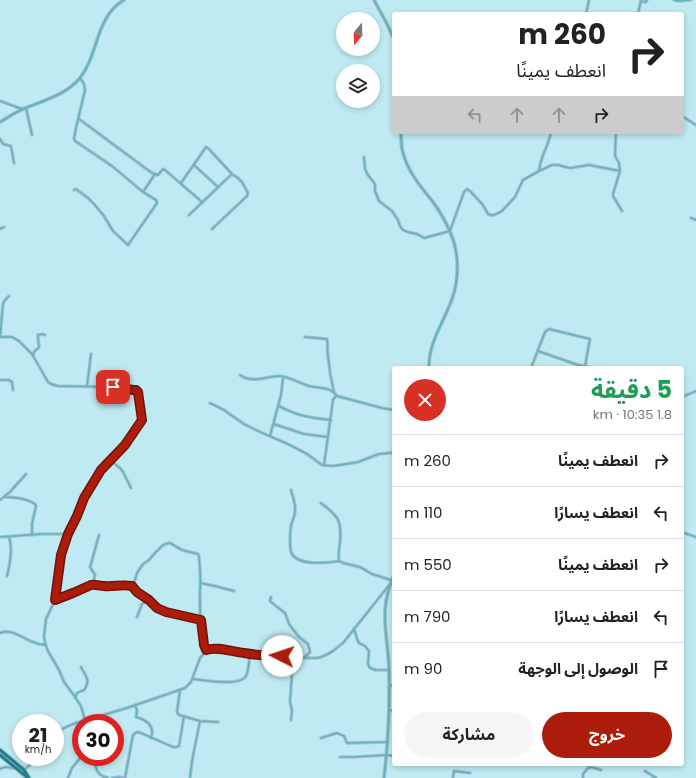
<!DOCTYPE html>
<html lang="ar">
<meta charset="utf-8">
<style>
body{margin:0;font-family:Poppins,"Noto Sans Arabic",sans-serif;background:#f6f6f6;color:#222;direction:rtl;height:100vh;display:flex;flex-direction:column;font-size:15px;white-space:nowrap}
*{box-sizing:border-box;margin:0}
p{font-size:13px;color:#767676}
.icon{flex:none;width:22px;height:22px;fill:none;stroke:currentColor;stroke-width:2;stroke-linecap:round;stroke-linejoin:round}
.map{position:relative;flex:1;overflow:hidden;direction:ltr}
.panel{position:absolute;left:392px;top:366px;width:292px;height:400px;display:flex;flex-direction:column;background:#fff;border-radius:4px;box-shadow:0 2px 6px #0003;direction:rtl}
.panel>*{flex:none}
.guide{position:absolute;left:392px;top:12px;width:292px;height:122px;border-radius:4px;box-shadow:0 2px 6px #0003;direction:rtl;background:#fff;color:#222;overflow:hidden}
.needle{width:26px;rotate:199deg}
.controls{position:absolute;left:336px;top:12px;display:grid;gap:8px}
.controls a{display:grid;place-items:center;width:44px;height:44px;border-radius:50%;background:#fff;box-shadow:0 2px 6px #0003;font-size:20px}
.speed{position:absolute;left:12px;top:714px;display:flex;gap:8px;font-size:20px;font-weight:700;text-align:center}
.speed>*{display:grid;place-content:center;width:52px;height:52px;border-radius:50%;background:#fff;box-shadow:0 2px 6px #0003;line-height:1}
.speed small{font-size:10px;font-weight:400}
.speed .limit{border:6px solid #d22;background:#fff;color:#111}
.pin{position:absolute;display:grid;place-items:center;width:34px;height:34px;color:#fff;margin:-17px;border-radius:8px;box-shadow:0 2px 6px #0006}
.me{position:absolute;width:44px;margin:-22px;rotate:274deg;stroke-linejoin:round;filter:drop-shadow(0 0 3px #0008)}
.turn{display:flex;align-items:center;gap:14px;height:84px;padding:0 12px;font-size:18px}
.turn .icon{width:52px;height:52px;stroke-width:2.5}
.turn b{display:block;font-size:28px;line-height:34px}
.lanes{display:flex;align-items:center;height:38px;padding:0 12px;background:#0003;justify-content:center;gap:20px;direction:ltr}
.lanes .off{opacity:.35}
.round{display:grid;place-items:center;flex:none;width:42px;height:42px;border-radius:21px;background:#f6f6f6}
.overview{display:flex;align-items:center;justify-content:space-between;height:68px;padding:0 12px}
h1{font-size:24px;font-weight:700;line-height:30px;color:#1e9e55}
.button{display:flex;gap:8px;margin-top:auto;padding:8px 12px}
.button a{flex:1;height:46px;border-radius:24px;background:#ac1c0b;color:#fff;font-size:16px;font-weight:700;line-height:46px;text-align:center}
.button a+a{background:#f6f6f6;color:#222}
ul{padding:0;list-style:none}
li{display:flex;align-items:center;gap:12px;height:52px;padding:0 12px;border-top:1px solid #e0e0e0}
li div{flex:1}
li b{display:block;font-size:15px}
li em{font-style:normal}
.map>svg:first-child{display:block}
</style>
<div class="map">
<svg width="696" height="778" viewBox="0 0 696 778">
<rect width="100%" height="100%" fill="#c0eaf2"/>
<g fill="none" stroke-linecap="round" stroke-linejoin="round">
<defs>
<path id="minor" d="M674 0 679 1 691 0
M641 1 646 2 647 0
M586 14 589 0
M638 14 641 0
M0 101 22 109
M26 108 32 135
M682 116 696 125
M79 119 152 173 158 175 163 169 165 170 202 202
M551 132C549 145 540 157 539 171L552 165H558L570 168 589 165 620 171
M616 132 615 156 619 163 620 171 613 194V196L622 211
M0 139 3 144 11 146 14 163
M364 157 365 169 368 175 375 184V191L379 201 392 211 398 220 400 226 403 230 408 232 417 234 424 238 450 231 464 192 467 189 471 192 483 205 488 214 490 215H494L502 211 515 197 523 180 539 171
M194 165 218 187
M181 183 206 147 208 148 232 174 238 178 242 182 248 193 247 196 212 229
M74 190 76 189 88 198 94 204 104 216 113 231 128 245 157 203 156 200 143 192 112 166 75 141 74 138 76 128 85 90 84 84 80 78
M143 192 155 174
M189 215 232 174
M691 218 696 220
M0 229 4 227
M0 337H12L19 341 32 354 48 382 51 384 58 386 113 387 133 390 138 392 141 420 125 445 101 470 81 504 77 516 68 534 61 555 55 600 46 619 44 636 45 643 48 651 59 670 64 682 73 694 81 706 85 720
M0 337 3 304 5 300 9 296
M305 337 327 339C328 344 327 350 328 356 329 368 331 380 334 392
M538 351 578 365 594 368
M33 356 34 352 39 347 38 338V335L43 334 45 335
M531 368 545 332 549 329 590 339 585 366
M240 375C252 384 266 376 280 376 290 377 299 383 309 386 316 388 323 387 330 390 333 392 335 393 337 396L382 408 394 410
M0 380H9L12 382 13 390
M87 387 91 354
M682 397 696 391
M210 403 224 410 244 424 258 431 290 445 307 454 322 465 333 466 346 464 358 462 379 454 389 453H394
M279 406C297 416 311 418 331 420
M274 424 304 434 328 437
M270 436 281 395 283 378
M393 453 394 444
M110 460 120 468 123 472 131 488
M324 465 333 400 335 397 337 396
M291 490C293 497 296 505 295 511 295 516 292 521 291 526 290 532 289 549 292 554 299 566 327 563 339 561
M5 497C14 497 27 499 35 504L36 506 32 524V535
M0 500 10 492 26 474
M321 503C338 516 342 520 340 542 339 549 338 554 339 561L343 563 360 567 372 574 394 581
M682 532 696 537
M0 537 42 534H68
M7 576C10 564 13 548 9 537
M200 583 215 586 234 591
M93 584 95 575 90 567 91 564 99 535
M133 587 137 573 143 564 149 560 155 553 162 546 165 544 170 543 182 550 198 554 199 556C200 568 201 579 200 591 200 608 199 635 207 650
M271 597 270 601 276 606 285 613 289 624 299 637 308 644 310 652 304 658
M55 600 73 593 91 585 93 584 103 586 129 585 132 586 134 588 137 592 149 600 157 608 166 612 201 620
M137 617 142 604 149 600
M354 628 357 639 359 643 365 646 369 651 368 664 370 668 376 670H388
M0 633C11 628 22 638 33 642 37 644 41 645 46 645
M193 679C203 680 240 687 246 676 249 670 249 661 250 654
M389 687 394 684
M180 690 177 712 179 715 200 721 218 722
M75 698 77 693 84 690C91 680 86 677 81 667
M135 705 137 710 136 717C147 720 155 726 151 738
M389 710 394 711
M291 720 292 710 290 702 293 658
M94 723 95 717
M55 738 62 729 73 724 130 707 185 688 191 682 200 658 207 650 211 649H218L250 654 293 658H318L326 655 333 651 343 643 390 584 394 585
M321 738 337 733 344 736 347 743H349L388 742
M92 757C98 767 93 774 108 778
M340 757H354L387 755 394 756
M0 769 5 767 13 768
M24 770 39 757
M645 771 656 778
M68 778 72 768 81 757
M112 778 120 777 123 778
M125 778 132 740 133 735 137 732 141 733 173 747H176L179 746 184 716
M190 778 192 761 200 721
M453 778 454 771 470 773
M583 778V774L588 768 591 767 601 770"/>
<path id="tertiary" d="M374 0 386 22 394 39
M0 122C7 118 14 113 21 110 41 101 65 96 80 78 99 54 95 17 124 0
M401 132C401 139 401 146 403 153 408 172 421 187 433 202 445 219 456 239 457 260 458 273 456 288 452 299 444 322 428 343 429 368
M384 778C388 743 390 707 389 671 389 651 384 631 385 610 386 598 389 586 394 575"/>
<path id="primary" d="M0 750 24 770 29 778
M0 755 28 778"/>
</defs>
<use href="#minor" stroke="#9fc4cb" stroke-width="3.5"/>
<use href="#tertiary" stroke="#9fc4cb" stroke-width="4"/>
<use href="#primary" stroke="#9fc4cb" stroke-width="5"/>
<use href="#minor" stroke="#68b1be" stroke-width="1.5"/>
<use href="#tertiary" stroke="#68b1be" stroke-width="2"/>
<use href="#primary" stroke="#217e8d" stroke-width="3"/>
</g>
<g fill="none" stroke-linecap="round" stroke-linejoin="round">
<defs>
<path id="route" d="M113 387 133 390H136L138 392 142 420 125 445 101 470 84 498 77 516 68 534 61 555 55 600 73 593 91 585C95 584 100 586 104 586 113 587 122 584 132 586L137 592 149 600 157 608 166 612 201 620 204 645 206 650C218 646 232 652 244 653 256 655 269 656 282 656"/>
</defs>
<use href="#route" stroke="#701207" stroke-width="10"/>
<use href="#route" stroke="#ac1c0b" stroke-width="7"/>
</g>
</svg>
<div class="controls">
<a><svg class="needle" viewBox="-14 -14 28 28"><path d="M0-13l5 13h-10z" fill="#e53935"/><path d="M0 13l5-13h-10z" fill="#767676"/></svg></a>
<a><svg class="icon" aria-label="layers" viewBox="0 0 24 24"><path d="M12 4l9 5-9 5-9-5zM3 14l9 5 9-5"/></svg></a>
</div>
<div class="speed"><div>21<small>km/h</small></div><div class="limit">30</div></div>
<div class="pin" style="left:113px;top:387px;background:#d93025"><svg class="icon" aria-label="arrive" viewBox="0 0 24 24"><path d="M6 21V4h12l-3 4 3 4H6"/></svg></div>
<svg class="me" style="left:282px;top:656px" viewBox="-20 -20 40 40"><circle r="19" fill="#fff"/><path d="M0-13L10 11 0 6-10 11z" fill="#ac1c0b"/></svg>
<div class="guide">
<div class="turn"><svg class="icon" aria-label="right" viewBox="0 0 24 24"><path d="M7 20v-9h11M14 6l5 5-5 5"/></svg><div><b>260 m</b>انعطف يمينًا</div></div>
<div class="lanes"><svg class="icon off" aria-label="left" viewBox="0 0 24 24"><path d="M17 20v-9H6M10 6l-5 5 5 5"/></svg><svg class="icon off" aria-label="ahead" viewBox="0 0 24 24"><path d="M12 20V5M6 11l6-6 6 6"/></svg><svg class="icon off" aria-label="ahead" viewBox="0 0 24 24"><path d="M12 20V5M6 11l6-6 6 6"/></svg><svg class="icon" aria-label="right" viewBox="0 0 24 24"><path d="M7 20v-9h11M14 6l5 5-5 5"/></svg></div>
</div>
<section class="panel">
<div class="overview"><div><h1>5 دقيقة</h1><p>1.8 km · 10:35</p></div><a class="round" style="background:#d93025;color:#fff"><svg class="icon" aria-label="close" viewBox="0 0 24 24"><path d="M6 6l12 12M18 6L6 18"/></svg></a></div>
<ul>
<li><svg class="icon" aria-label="right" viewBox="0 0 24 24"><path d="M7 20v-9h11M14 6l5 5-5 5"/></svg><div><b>انعطف يمينًا</b></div><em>260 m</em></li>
<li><svg class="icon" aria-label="left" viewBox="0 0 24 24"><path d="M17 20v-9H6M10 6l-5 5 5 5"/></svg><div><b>انعطف يسارًا</b></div><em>110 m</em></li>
<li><svg class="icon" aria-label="right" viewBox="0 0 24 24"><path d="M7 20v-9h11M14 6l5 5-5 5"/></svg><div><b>انعطف يمينًا</b></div><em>550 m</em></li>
<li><svg class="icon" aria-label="left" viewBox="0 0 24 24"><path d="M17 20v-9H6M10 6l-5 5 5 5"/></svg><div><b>انعطف يسارًا</b></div><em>790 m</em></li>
<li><svg class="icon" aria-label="arrive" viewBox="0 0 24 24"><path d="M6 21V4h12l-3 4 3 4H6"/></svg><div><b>الوصول إلى الوجهة</b></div><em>90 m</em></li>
</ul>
<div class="button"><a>خروج</a><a>مشاركة</a></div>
</section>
</div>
